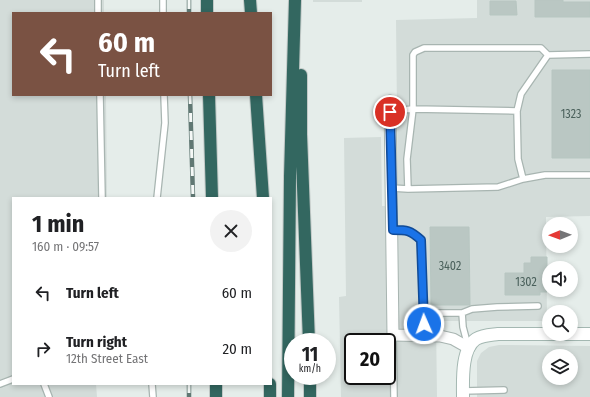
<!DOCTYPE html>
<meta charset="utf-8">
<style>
body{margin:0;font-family:"Fira Sans Condensed",sans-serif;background:#f2f2f2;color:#202124;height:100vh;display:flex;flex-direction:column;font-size:15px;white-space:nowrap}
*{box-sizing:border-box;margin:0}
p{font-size:13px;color:#757577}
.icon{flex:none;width:22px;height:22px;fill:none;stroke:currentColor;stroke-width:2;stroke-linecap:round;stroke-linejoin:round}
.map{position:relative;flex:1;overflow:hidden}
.details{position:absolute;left:12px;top:197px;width:260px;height:188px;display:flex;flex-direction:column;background:#fff;border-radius:0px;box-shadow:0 2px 6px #0003}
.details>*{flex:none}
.banner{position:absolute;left:12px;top:12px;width:260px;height:84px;border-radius:0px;box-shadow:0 2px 6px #0003;background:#7a5243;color:#fff;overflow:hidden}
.needle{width:26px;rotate:269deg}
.fabs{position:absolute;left:542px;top:217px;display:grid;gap:8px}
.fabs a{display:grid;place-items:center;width:36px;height:36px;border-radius:50%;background:#fff;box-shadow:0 2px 6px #0003;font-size:20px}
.speed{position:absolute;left:284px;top:333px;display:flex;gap:8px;font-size:20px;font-weight:700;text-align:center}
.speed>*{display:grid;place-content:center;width:52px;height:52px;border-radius:50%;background:#fff;box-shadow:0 2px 6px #0003;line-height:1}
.speed small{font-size:10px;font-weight:400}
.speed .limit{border:2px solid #111;border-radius:6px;background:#fff;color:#111}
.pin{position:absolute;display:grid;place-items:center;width:34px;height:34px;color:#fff;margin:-17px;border:2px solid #fff;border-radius:50%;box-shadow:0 1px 4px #0007}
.me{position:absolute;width:44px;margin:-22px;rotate:358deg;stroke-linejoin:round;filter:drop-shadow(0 0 3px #0008)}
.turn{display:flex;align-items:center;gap:14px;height:84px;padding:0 20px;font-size:18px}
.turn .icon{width:52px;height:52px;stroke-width:2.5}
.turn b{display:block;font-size:28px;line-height:34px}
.round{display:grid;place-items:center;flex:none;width:42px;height:42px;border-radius:21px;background:#f2f2f2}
.headline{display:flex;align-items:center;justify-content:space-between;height:68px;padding:0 20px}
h1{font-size:24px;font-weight:700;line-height:30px}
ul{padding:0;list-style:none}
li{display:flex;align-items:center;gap:12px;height:56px;padding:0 20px}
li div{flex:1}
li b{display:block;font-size:15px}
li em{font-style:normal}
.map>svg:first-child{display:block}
</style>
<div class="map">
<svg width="590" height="397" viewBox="0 0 590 397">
<rect width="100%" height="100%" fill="#e5edea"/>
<path fill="#d3dcd9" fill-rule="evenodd" d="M0 0H104V13H13V95H106L107 198H13V384H96L97 397H0Z
M313 0H362V2H313Z
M477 0H590V216L546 217 547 321H436L437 397H341L339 297 346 296 344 138 381 137 382 206H398L396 20 477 18ZM353 342H387V376H353Z
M499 345 590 346V397H477V361L481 353 489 347ZM549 356H571V378H549Z"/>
<path fill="#bac7c3" stroke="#b7c6c1" d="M535 0H563V2H590V17H535Z
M490 1H516L517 15H490Z
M552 70H590V158H552Z
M430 227H469L470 305H431Z
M531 257H547V292H540V295H505V273H524V263H531Z"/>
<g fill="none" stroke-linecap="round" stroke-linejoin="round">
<defs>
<path id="lane" d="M98 0V13
M163 0V13
M590 54 548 55 541 48H424L415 52 413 55V109L407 159 408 189 498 187 523 179 545 175H590
M100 95 102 198
M390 111 413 109 517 111
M523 179 518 159 517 111 521 94 548 55
M392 188 408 189
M157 198 165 123 164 95
M393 230C407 230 410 230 421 240L424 336
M424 313H462L472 309 497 307 538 306
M462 313 463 327 468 346
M393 335 394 397
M0 384 13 379
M44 384 49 397
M152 384 153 397
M463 391 504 390"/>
<path id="street" d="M390 101 393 335 440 336 453 339 469 348"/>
<path id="secondary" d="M463 397C463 381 461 349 476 339 483 335 490 335 498 334H590"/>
<path id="highway" d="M207 0V13
M250 0 251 13
M301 75V134L309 342
M209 95 212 198
M256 95 263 198
M310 376V397
M216 384V397
M270 384V397
M288 397 290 176 295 0"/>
</defs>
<use href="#lane" stroke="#a8b5b1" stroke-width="8"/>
<use href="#street" stroke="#a8b5b1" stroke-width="13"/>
<use href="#secondary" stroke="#a4b8b2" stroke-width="14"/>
<use href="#highway" stroke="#c2c9c7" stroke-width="14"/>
<use href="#lane" stroke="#fff" stroke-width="5.5"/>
<use href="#street" stroke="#fff" stroke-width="11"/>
<use href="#secondary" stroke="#fff" stroke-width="12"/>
<use href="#highway" stroke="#336760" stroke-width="12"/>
<defs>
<path id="rail" d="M189 0V13
M190 95 193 198
M189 384V397"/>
</defs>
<use href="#rail" stroke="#607873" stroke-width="4.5"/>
<use href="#rail" stroke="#f5f9f7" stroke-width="3" stroke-dasharray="9" stroke-linecap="butt"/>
</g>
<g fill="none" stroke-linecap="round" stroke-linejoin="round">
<defs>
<path id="route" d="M390 112 393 230C407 230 410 230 421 240L424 324"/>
</defs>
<use href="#route" stroke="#114b97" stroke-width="10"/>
<use href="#route" stroke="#1a73e8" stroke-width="7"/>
</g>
<g text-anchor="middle" stroke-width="3" stroke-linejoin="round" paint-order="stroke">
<g font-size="12" fill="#4a605b">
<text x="571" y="118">1323</text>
<text x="450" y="270">3402</text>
<text x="526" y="286">1302</text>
</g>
</g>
</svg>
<div class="fabs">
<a><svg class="needle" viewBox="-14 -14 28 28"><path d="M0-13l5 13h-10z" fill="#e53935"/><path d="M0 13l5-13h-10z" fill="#757577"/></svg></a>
<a><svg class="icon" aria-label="sound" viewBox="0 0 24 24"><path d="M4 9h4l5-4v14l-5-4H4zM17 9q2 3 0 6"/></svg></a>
<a><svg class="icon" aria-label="search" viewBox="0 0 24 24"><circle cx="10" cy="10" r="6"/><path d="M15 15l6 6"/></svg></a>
<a><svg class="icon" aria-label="layers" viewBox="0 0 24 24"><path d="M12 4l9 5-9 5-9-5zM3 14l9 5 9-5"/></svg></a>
</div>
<div class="speed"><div>11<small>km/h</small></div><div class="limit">20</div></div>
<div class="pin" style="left:390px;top:112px;background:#d93025"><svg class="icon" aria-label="arrive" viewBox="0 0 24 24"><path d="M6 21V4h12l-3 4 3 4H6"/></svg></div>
<svg class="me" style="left:424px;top:324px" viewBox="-20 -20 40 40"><circle r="17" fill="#1a73e8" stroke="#fff" stroke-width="3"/><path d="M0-11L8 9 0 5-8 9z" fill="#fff"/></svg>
<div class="banner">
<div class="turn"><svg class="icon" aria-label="left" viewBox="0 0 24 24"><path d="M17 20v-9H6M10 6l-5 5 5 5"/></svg><div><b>60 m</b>Turn left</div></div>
</div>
<section class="details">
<div class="headline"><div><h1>1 min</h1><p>160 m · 09:57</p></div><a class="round"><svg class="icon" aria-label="close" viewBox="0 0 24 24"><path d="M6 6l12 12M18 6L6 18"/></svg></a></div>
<ul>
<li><svg class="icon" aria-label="left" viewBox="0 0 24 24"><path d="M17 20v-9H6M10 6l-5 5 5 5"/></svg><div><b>Turn left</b></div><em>60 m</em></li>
<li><svg class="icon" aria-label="right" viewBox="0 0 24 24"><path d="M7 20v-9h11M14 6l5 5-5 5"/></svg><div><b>Turn right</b><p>12th Street East</p></div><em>20 m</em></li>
</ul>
</section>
</div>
